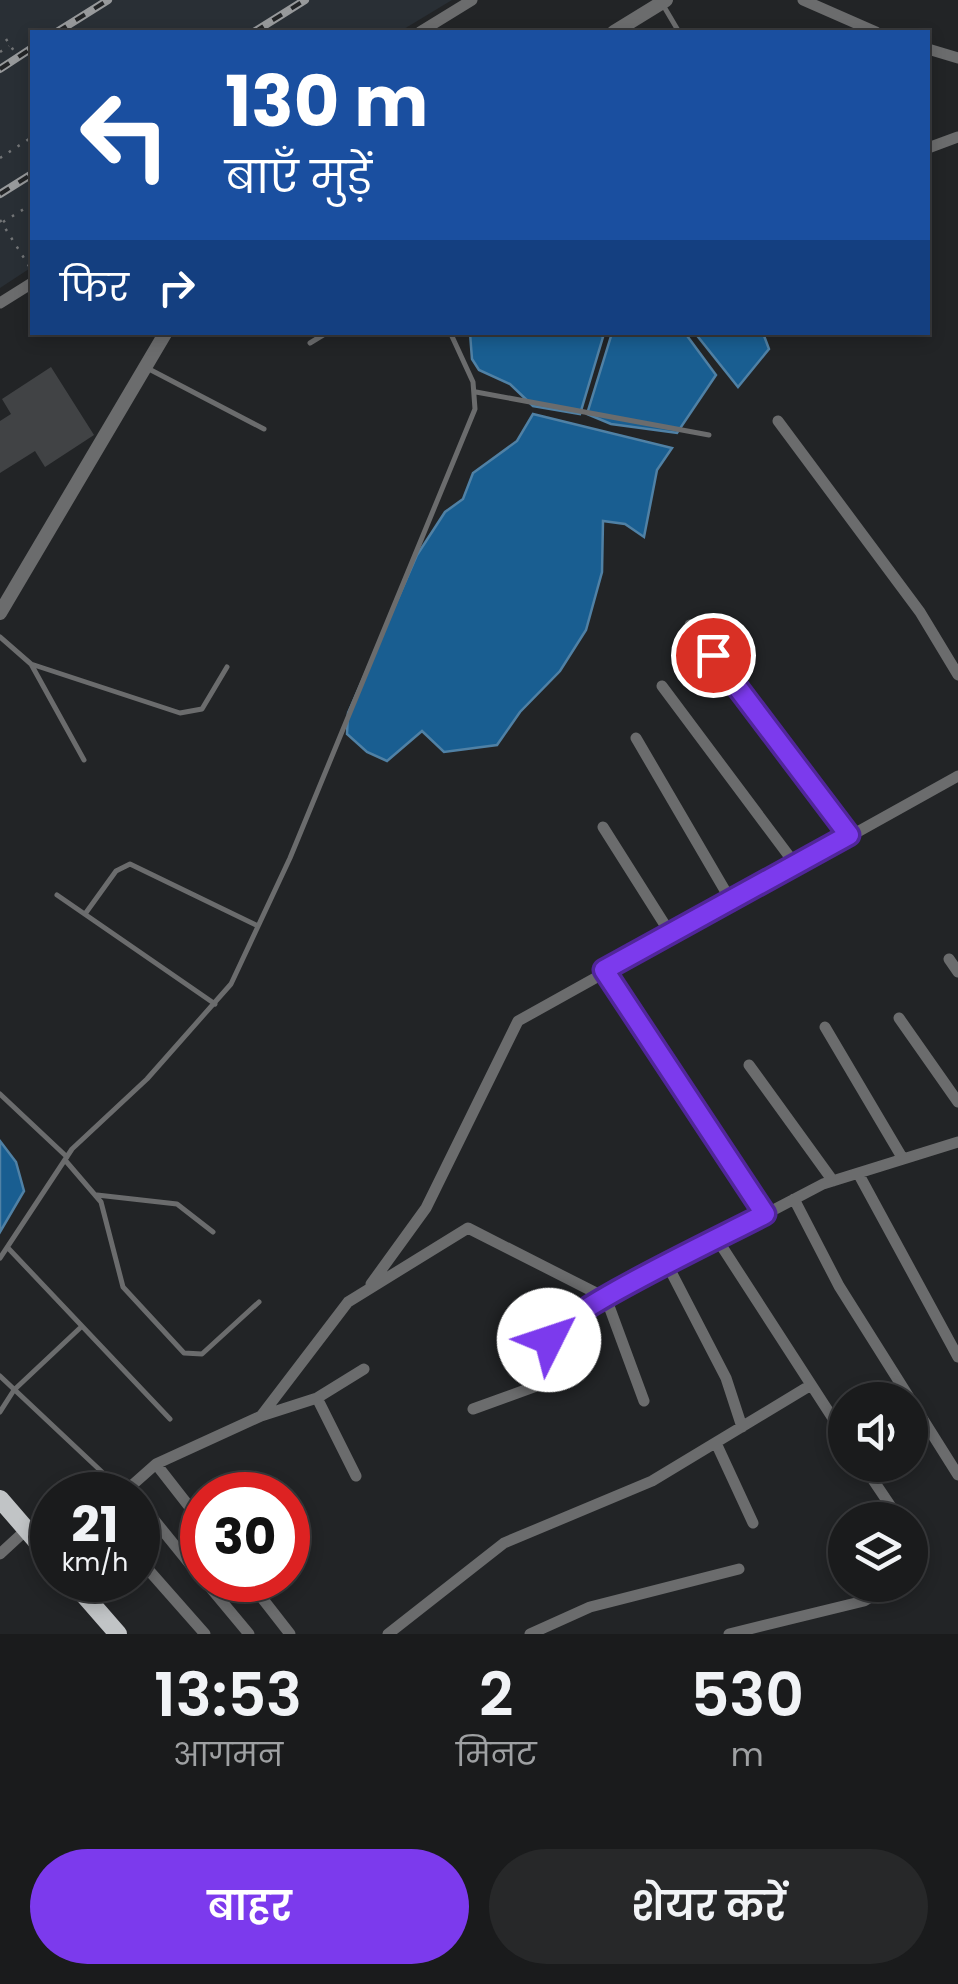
<!DOCTYPE html>
<html lang="hi">
<meta charset="utf-8">
<style>
body{margin:0;font-family:Poppins,"Noto Sans Devanagari",sans-serif;background:#272829;color:#f1f3f6;height:100vh;display:flex;flex-direction:column;font-size:38px;white-space:nowrap}
*{box-sizing:border-box;margin:0}
p{font-size:32px;color:#9fa1a3}
.icon{flex:none;width:55px;height:55px;fill:none;stroke:currentColor;stroke-width:2;stroke-linecap:round;stroke-linejoin:round}
.map{position:relative;height:1634px;overflow:hidden}
.side{display:flex;flex-direction:column;background:#1a1b1c;flex:1}
.side>*{flex:none}
.guide{position:absolute;left:30px;top:30px;width:900px;height:305px;border-radius:0px;box-shadow:0 5px 15px #0003,0 0 0 2px #38393b;background:#1a4fa0;color:#fff;overflow:hidden}
.tools{position:absolute;left:828px;top:1382px;display:grid;gap:20px}
.tools a{display:grid;place-items:center;width:100px;height:100px;border-radius:50%;background:#1a1b1c;box-shadow:0 5px 15px #0003,0 0 0 2px #38393b;font-size:50px}
.speed{position:absolute;left:30px;top:1472px;display:flex;gap:20px;font-size:50px;font-weight:700;text-align:center}
.speed>*{display:grid;place-content:center;width:130px;height:130px;border-radius:50%;background:#1a1b1c;box-shadow:0 5px 15px #0003,0 0 0 2px #38393b;line-height:1}
.speed small{font-size:25px;font-weight:400}
.speed .limit{border:15px solid #d22;background:#fff;color:#111}
.pin{position:absolute;display:grid;place-items:center;width:85px;height:85px;color:#fff;margin:-42px;border:5px solid #fff;border-radius:50%;box-shadow:0 2px 10px #0007}
.me{position:absolute;width:110px;margin:-55px;rotate:49deg;stroke-linejoin:round;filter:drop-shadow(0 0 8px #0008)}
.turn{display:flex;align-items:center;gap:35px;height:210px;padding:0 30px;font-size:45px}
.turn .icon{width:130px;height:130px;stroke-width:2.5}
.turn b{display:block;font-size:70px;line-height:85px}
.then{display:flex;align-items:center;height:95px;padding:0 30px;background:#0003;gap:20px;font-size:38px}
.eta{display:flex;justify-content:space-evenly;align-items:center;height:170px;text-align:center}
.eta b{font-size:60px;font-weight:600;line-height:70px}
.action{display:flex;gap:20px;margin-top:auto;padding:20px 30px}
.action a{flex:1;height:115px;border-radius:60px;background:#7c3aed;color:#fff;font-size:40px;font-weight:600;line-height:115px;text-align:center}
.action a+a{background:#272829;color:#f1f3f6}
.map>svg:first-child{display:block}
</style>
<div class="map">
<svg width="958" height="1634" viewBox="0 0 958 1634">
<rect width="100%" height="100%" fill="#222426"/>
<path fill="#292f35" d="M0 0H452L399 32H32V267L0 288Z"/>
<path fill="#195e91" stroke="#5081a5" stroke-width="2.5" d="M593 332 603 337 580 414 533 406 510 384 479 370 472 359 470 333Z
M612 333H685L716 375 677 433 611 424 587 414Z
M695 333H763L769 349 738 387Z
M533 414 672 448 657 470 644 537 625 524 603 521 602 572 586 630 560 671 520 712 497 745 444 752 422 731 387 761 367 752 347 734 348 713 417 555 445 512 463 499 473 473 517 441Z
M0 1141 16 1162 24 1191 0 1232Z"/>
<path fill="#414345" d="M51 367 94 435 45 467 35 451 0 473V421L11 414 2 399Z"/>
<g fill="none" stroke-linecap="round" stroke-linejoin="round">
<path stroke="#727476" stroke-width="2.5" stroke-dasharray="2.5 8" stroke-linecap="butt" d="M6 39 16 54
M0 52 9 46
M0 158 32 137
M0 220 29 266
M3 222 32 204"/>
<path stroke="#6b6c6d" stroke-width="5" d="M663 5 679 32
M310 343 328 332
M147 368 264 429
M476 392 709 435
M0 637 31 664 84 760
M31 664 180 713 202 709 227 667
M57 895 215 1004
M85 914 116 871 130 864 258 926
M0 1094 67 1157
M65 1160 101 1202 123 1287 184 1353 202 1354 259 1302
M97 1195 177 1204 213 1232
M9 1249 170 1419
M0 1258 72 1149 147 1079 231 984 290 858 475 409 473 382 450 332
M0 1376 102 1472
M0 1412 14 1390 80 1328"/>
<path stroke="#6b6c6d" stroke-width="11" d="M803 0 876 32
M420 32 472 0
M928 49 958 58
M928 148 958 137
M0 303 32 283
M778 421 920 612 958 675
M690 625 849 835
M662 686 795 864
M636 738 730 899
M603 827 670 933
M949 959 958 972
M604 969 765 1214
M899 1018 958 1102
M825 1027 903 1159
M749 1065 833 1181
M858 1173 958 1357
M794 1199 839 1286 958 1475
M717 1239 845 1437
M668 1266 726 1378 742 1427
M371 1284 426 1208 518 1021 958 776
M606 1298 644 1401
M317 1398 356 1476
M473 1409 550 1381 554 1372 550 1334 603 1297
M261 1416 317 1398 364 1369
M716 1443 753 1523
M156 1464 202 1523
M863 1465 900 1520
M121 1495 156 1464 261 1416 348 1302 468 1228 606 1298 823 1184 958 1142
M138 1500 202 1579
M910 1536 920 1554 910 1568
M0 1554 26 1530
M138 1558 205 1634
M204 1580 249 1634
M248 1580 290 1634
M388 1634 504 1543 652 1481 811 1385
M530 1634 590 1607 739 1569
M729 1634 864 1601 892 1585"/>
<path stroke="#6b6c6d" stroke-width="14" d="M614 32 666 0
M0 613 166 332"/>
<path stroke="#c1c4c6" stroke-width="18" d="M0 1499 52 1559
M71 1580 118 1634"/>
<defs>
<path id="rail" d="M57 32 108 0
M254 32 305 0
M0 69 32 48
M0 194 32 174"/>
</defs>
<use href="#rail" stroke="#97999b" stroke-width="8"/>
<use href="#rail" stroke="#222426" stroke-width="4" stroke-dasharray="11" stroke-linecap="butt"/>
</g>
<g fill="none" stroke-linecap="round" stroke-linejoin="round">
<defs>
<path id="route" d="M549 1340C558 1313 728 1234 765 1214L604 970 849 835 713 655"/>
</defs>
<use href="#route" stroke="#51269a" stroke-width="25"/>
<use href="#route" stroke="#7c3aed" stroke-width="18"/>
</g>
</svg>
<div class="tools">
<a><svg class="icon" aria-label="sound" viewBox="0 0 24 24"><path d="M4 9h4l5-4v14l-5-4H4zM17 9q2 3 0 6"/></svg></a>
<a><svg class="icon" aria-label="layers" viewBox="0 0 24 24"><path d="M12 4l9 5-9 5-9-5zM3 14l9 5 9-5"/></svg></a>
</div>
<div class="speed"><div>21<small>km/h</small></div><div class="limit">30</div></div>
<div class="pin" style="left:713px;top:655px;background:#d93025"><svg class="icon" aria-label="arrive" viewBox="0 0 24 24"><path d="M6 21V4h12l-3 4 3 4H6"/></svg></div>
<svg class="me" style="left:549px;top:1340px" viewBox="-20 -20 40 40"><circle r="19" fill="#fff"/><path d="M0-13L10 11 0 6-10 11z" fill="#7c3aed"/></svg>
<div class="guide">
<div class="turn"><svg class="icon" aria-label="left" viewBox="0 0 24 24"><path d="M17 20v-9H6M10 6l-5 5 5 5"/></svg><div><b>130 m</b>बाएँ मुड़ें</div></div>
<div class="then">फिर<svg class="icon" aria-label="right" viewBox="0 0 24 24"><path d="M7 20v-9h11M14 6l5 5-5 5"/></svg></div>
</div>
</div>
<section class="side">
<div class="eta">
<div><b>13:53</b><p>आगमन</p></div>
<div><b>2</b><p>मिनट</p></div>
<div><b>530</b><p>m</p></div>
</div>
<div class="action"><a>बाहर</a><a>शेयर करें</a></div>
</section>
